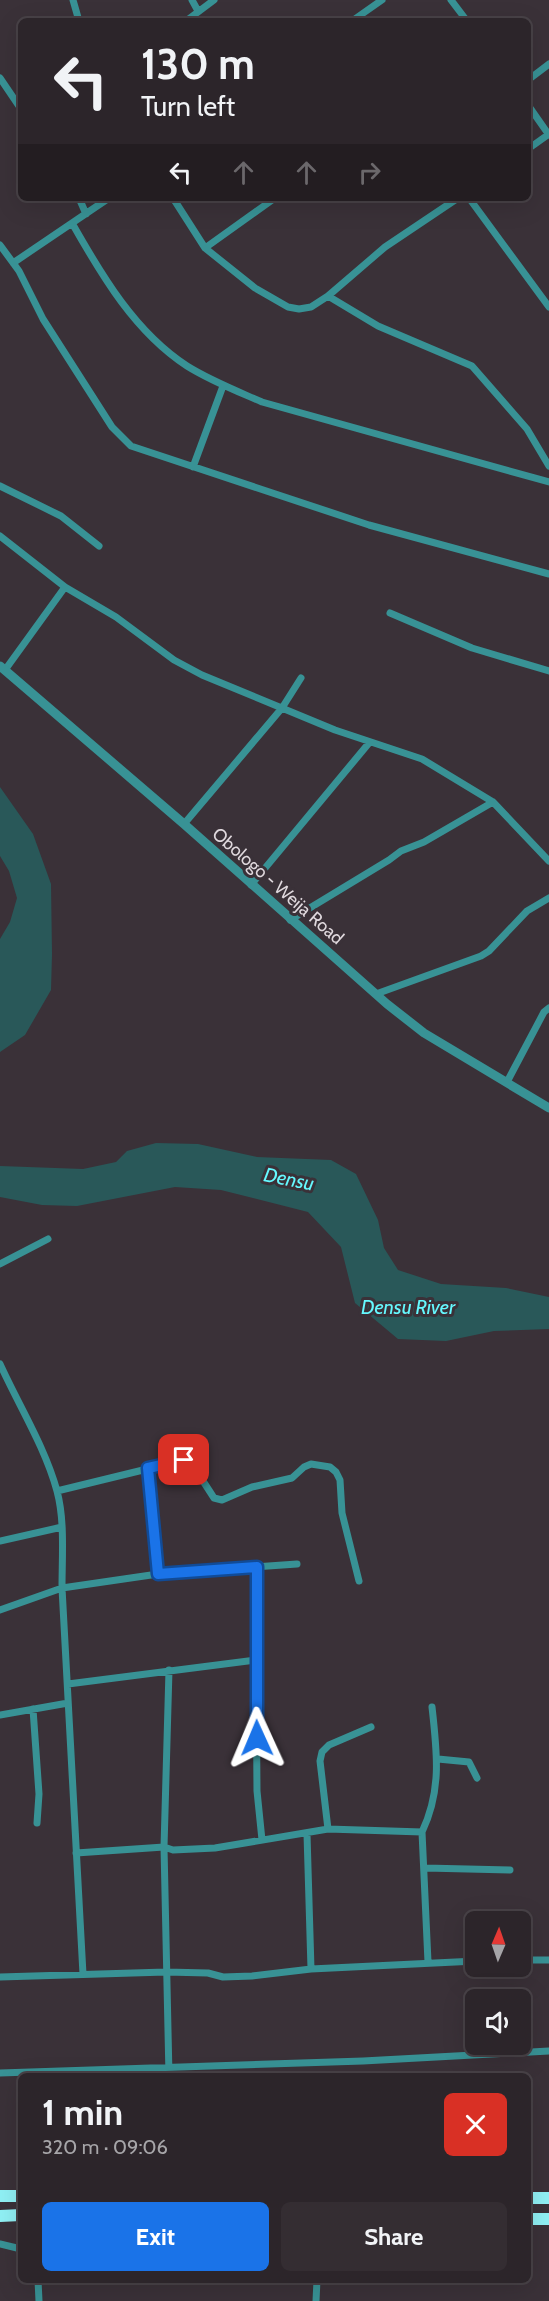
<!DOCTYPE html>
<meta charset="utf-8">
<style>
body{margin:0;font-family:Cabin,sans-serif;background:#342d32;color:#f1f3f6;height:100vh;display:flex;flex-direction:column;font-size:22px;white-space:nowrap}
*{box-sizing:border-box;margin:0}
p{font-size:20px;color:#a6a5a8}
.icon{flex:none;width:33px;height:33px;fill:none;stroke:currentColor;stroke-width:2;stroke-linecap:round;stroke-linejoin:round}
.map{position:relative;flex:1;overflow:hidden}
.details{position:absolute;left:18px;top:2073px;width:513px;height:210px;display:flex;flex-direction:column;background:#2c252a;border-radius:9px;box-shadow:0 6px 24px #0002,0 0 0 2px #484247}
.details>*{flex:none}
.banner{position:absolute;left:18px;top:18px;width:513px;height:183px;border-radius:9px;box-shadow:0 6px 24px #0002,0 0 0 2px #484247;background:#2c252a;color:#f1f3f6;overflow:hidden}
.needle{width:39px;rotate:2deg}
.controls{position:absolute;left:465px;top:1911px;display:grid;gap:12px}
.controls a{display:grid;place-items:center;width:66px;height:66px;border-radius:9px;background:#2c252a;box-shadow:0 6px 24px #0002,0 0 0 2px #484247;font-size:30px}
.pin{position:absolute;display:grid;place-items:center;width:51px;height:51px;color:#fff;margin:-26px;border-radius:12px;box-shadow:0 3px 9px #0006}
.me{position:absolute;width:66px;margin:-33px;rotate:359deg;stroke-linejoin:round;filter:drop-shadow(0 0 4px #0008)}
.turn{display:flex;align-items:center;gap:21px;height:126px;padding:0 24px;font-size:27px}
.turn .icon{width:78px;height:78px;stroke-width:2.5}
.turn b{display:block;font-size:42px;line-height:51px}
.lanes{display:flex;align-items:center;height:57px;padding:0 24px;background:#0003;justify-content:center;gap:30px;direction:ltr}
.lanes .off{opacity:.35}
.round{display:grid;place-items:center;flex:none;width:63px;height:63px;border-radius:9px;background:#342d32}
.overview{display:flex;align-items:center;justify-content:space-between;height:102px;padding:0 24px}
h1{font-size:36px;font-weight:800;line-height:45px}
.action{display:flex;gap:12px;margin-top:auto;padding:12px 24px}
.action a{flex:1;height:69px;border-radius:9px;background:#1a73e8;color:#fff;font-size:24px;font-weight:800;line-height:69px;text-align:center}
.action a+a{background:#342d32;color:#f1f3f6}
.map>svg:first-child{display:block}
</style>
<div class="map">
<svg width="549" height="2301" viewBox="0 0 549 2301">
<rect width="100%" height="100%" fill="#3a3138"/>
<path fill="#295859" d="M0 787 33 834 51 884 52 954 51 990 25 1035 0 1052V939L10 922 17 898 9 871 0 856Z
M156 1143 198 1144 257 1157 331 1160 356 1174 378 1220 384 1248 398 1270 441 1284 506 1288 549 1297V1329L494 1331 446 1341 398 1339 355 1303 341 1247 308 1212 221 1190 175 1187 77 1206 42 1205 0 1197V1166L83 1169 116 1162 127 1151Z"/>
<g fill="none" stroke-linecap="round" stroke-linejoin="round">
<path stroke="#389295" stroke-width="7" d="M73 0 79 21
M192 0 198 11
M451 0 467 21
M186 21 214 0
M352 21 382 0
M0 78 21 109
M528 80 549 64
M528 105 549 135
M528 149 549 134
M79 198 86 214
M173 198 205 248 255 288 288 307 299 309 311 307 328 296 385 247 458 198
M469 198 549 307
M72 223C102 276 135 332 187 366 211 381 237 391 262 402L549 482
M0 245 19 271 43 319 112 427 131 446 369 525 549 574
M205 248 275 198
M13 263 109 198
M328 296 378 326 472 366 527 429 549 466
M193 467 223 386
M0 486 61 516 99 546
M0 536 65 587 5 670
M65 587 116 617 174 660 202 675 335 730 422 759 493 802 549 861
M390 613 472 648 549 671
M184 824 282 708 301 678
M251 885 369 743
M290 920 389 860 401 851 424 842 493 802
M376 994 481 956 489 951 527 911 549 898
M507 1082 544 1012 549 1008
M0 1264 48 1239
M0 1364C19 1406 45 1447 57 1491 65 1521 62 1556 62 1588L83 1974
M148 1468 158 1574
M57 1491 184 1460 192 1464 214 1498 222 1500 252 1487 292 1478 304 1467 311 1464 330 1467 336 1472 340 1480 342 1513 359 1581
M0 1541 62 1527
M0 1610 62 1588 158 1574 297 1564
M256 1660 257 1567
M169 1670 164 1847 169 2076
M68 1684 256 1660 257 1791 262 1840
M33 1709 39 1794 37 1823
M0 1715 68 1703
M438 1759 469 1762 477 1778
M328 1829 422 1832
M307 1834 311 1969
M76 1853 164 1847 173 1850 215 1848 328 1829 320 1761 322 1752 329 1745 371 1727
M425 1868 510 1870
M520 1960H549
M428 1962 422 1832C442 1790 437 1752 432 1707
M0 1977 166 1972 208 1973 223 1977 252 1976 311 1969 476 1961
M0 2073 363 2061 549 2051
M0 2244 21 2249
M38 2280 39 2301
M316 2301 317 2280"/>
<path stroke="#389295" stroke-width="9" d="M0 666 184 824 387 1004 424 1033 549 1108"/>
<path stroke="#90f0f4" stroke-width="12" d="M0 2196H21
M528 2198H549
M0 2216 21 2215
M528 2219H549"/>
</g>
<g fill="none" stroke-linecap="round" stroke-linejoin="round">
<defs>
<path id="route" d="M184 1460 148 1468 158 1574 257 1567V1738"/>
</defs>
<use href="#route" stroke="#114b97" stroke-width="15"/>
<use href="#route" stroke="#1a73e8" stroke-width="10"/>
</g>
<g text-anchor="middle" stroke-width="6" stroke-linejoin="round" paint-order="stroke">
<g font-size="18" fill="#dfd8dd" stroke="#3a3138">
<text transform="translate(278 886) rotate(41)" y="6">Obologo - Weija Road</text>
</g>
<g font-size="20" font-style="italic" fill="#65f9ff" stroke="#3a3138">
<text transform="translate(289 1179) rotate(11)" y="7">Densu</text>
<text x="408" y="1314">Densu River</text>
</g>
</g>
</svg>
<div class="controls">
<a><svg class="needle" viewBox="-14 -14 28 28"><path d="M0-13l5 13h-10z" fill="#e53935"/><path d="M0 13l5-13h-10z" fill="#a6a5a8"/></svg></a>
<a><svg class="icon" aria-label="sound" viewBox="0 0 24 24"><path d="M4 9h4l5-4v14l-5-4H4zM17 9q2 3 0 6"/></svg></a>
</div>
<div class="pin" style="left:184px;top:1460px;background:#d93025"><svg class="icon" aria-label="arrive" viewBox="0 0 24 24"><path d="M6 21V4h12l-3 4 3 4H6"/></svg></div>
<svg class="me" style="left:257px;top:1738px" viewBox="-20 -20 40 40"><path d="M0-17L14 15 0 8-14 15z" fill="#1a73e8" stroke="#fff" stroke-width="4"/></svg>
<div class="banner">
<div class="turn"><svg class="icon" aria-label="left" viewBox="0 0 24 24"><path d="M17 20v-9H6M10 6l-5 5 5 5"/></svg><div><b>130 m</b>Turn left</div></div>
<div class="lanes"><svg class="icon" aria-label="left" viewBox="0 0 24 24"><path d="M17 20v-9H6M10 6l-5 5 5 5"/></svg><svg class="icon off" aria-label="ahead" viewBox="0 0 24 24"><path d="M12 20V5M6 11l6-6 6 6"/></svg><svg class="icon off" aria-label="ahead" viewBox="0 0 24 24"><path d="M12 20V5M6 11l6-6 6 6"/></svg><svg class="icon off" aria-label="right" viewBox="0 0 24 24"><path d="M7 20v-9h11M14 6l5 5-5 5"/></svg></div>
</div>
<section class="details">
<div class="overview"><div><h1>1 min</h1><p>320 m · 09:06</p></div><a class="round" style="background:#d93025;color:#fff"><svg class="icon" aria-label="close" viewBox="0 0 24 24"><path d="M6 6l12 12M18 6L6 18"/></svg></a></div>
<div class="action"><a>Exit</a><a>Share</a></div>
</section>
</div>
